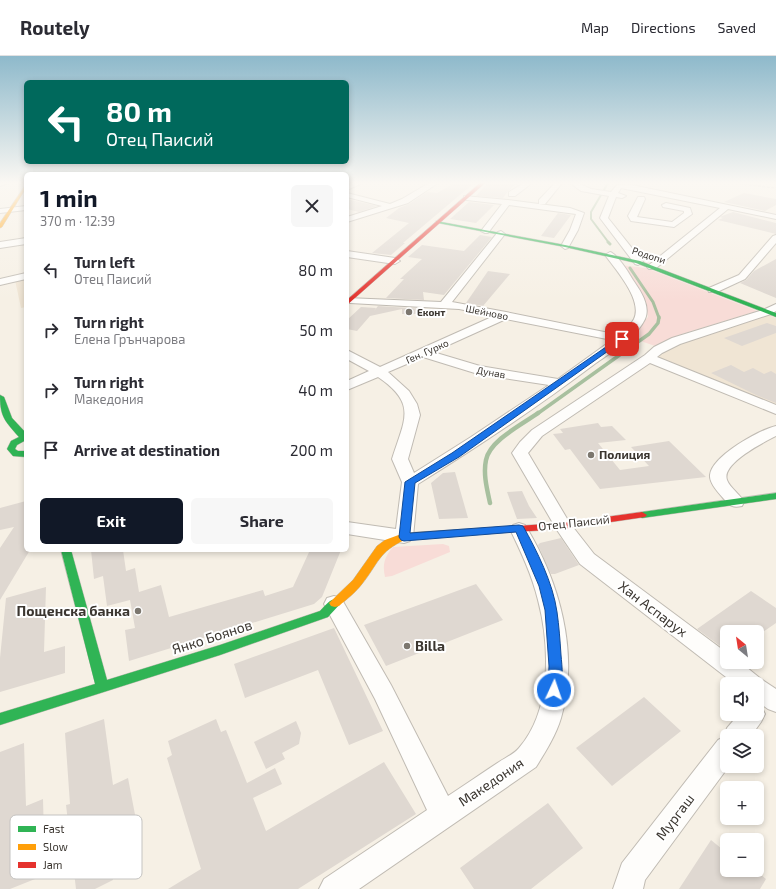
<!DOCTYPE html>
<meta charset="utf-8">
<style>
body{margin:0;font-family:"Exo 2",sans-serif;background:#f7f7f7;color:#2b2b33;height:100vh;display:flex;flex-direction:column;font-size:15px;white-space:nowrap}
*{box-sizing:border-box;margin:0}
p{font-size:13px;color:#7c7c81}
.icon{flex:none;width:22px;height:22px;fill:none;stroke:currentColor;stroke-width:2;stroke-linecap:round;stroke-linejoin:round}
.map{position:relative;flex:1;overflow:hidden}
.drawer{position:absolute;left:24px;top:116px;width:325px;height:380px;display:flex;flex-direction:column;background:#fff;border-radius:6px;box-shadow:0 2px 6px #0003}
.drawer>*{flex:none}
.hud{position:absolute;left:24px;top:24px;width:325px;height:84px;border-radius:6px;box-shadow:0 2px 6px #0003;background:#00695c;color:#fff;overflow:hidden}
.needle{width:26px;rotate:330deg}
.fabs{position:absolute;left:720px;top:569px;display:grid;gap:8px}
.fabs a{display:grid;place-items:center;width:44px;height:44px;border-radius:6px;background:#fff;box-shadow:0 2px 6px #0003;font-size:20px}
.pin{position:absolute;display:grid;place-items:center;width:34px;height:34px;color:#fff;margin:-17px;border-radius:8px;box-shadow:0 2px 6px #0006}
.me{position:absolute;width:44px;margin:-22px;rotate:3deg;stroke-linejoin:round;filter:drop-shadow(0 0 3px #0008)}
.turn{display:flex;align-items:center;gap:14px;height:84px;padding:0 16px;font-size:18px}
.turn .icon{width:52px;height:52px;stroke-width:2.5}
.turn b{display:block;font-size:28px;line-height:34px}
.round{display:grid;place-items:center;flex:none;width:42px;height:42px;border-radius:6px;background:#f7f7f7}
.headline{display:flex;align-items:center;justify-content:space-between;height:68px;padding:0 16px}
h1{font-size:24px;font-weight:700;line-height:30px;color:#111827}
.action{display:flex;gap:8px;margin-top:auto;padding:8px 16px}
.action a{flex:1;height:46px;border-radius:6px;background:#111827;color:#fff;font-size:16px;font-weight:700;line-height:46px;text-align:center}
.action a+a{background:#f7f7f7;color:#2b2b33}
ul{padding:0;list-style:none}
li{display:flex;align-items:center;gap:12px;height:60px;padding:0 16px}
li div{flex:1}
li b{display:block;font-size:15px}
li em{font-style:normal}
header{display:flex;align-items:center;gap:24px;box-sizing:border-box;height:56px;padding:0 20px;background:#fff;border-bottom:1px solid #e1e1e2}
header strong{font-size:19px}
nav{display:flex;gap:22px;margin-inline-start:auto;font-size:14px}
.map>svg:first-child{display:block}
</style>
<header>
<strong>Routely</strong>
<nav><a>Map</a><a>Directions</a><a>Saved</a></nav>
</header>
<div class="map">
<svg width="776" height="833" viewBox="0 0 776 833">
<rect width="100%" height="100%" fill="#f6f0e5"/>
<path fill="#f0e5d4" d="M26 222V251L21 252 15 224Z
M763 257 776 262V351L658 303V298L662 294Z"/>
<path fill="#f8dcd7" d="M620 209 646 212 757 255 682 278 658 291 629 281 648 261 645 244 636 229Z
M443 488 449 490 450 496 392 520 385 521C382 508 385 500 393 491Z"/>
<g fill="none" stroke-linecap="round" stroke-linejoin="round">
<path stroke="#a8c09f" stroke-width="2" d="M608 127 591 156V163L609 187"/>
<path stroke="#a8c09f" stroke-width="3" d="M608 186 610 188
M630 212 653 246 659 262"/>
<path stroke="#a8c09f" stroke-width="3.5" d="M537 358 649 278 658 267 659 261"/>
<path stroke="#a8c09f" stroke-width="4.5" d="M490 447C487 433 483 418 486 404 490 384 523 368 538 357"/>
</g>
<path fill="#dfd8d1" d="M474 127 403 187H405L391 199 372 197 409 167 386 162 399 152 409 148 427 136 437 137 453 128Z
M488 127H518L508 135 503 142 476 140Z
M744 137 776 143V149L765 155 724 146Z
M347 143 377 150 359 156 347 153Z
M469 146 494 149 476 167 450 163Z
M733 156 776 167V178L718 164 723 162 720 161 722 160Z
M558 157 571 159 554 182 541 180Z
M480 179 492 181 444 239 423 236 424 244 386 242 404 223H400L422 203 408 201 422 189 464 195Z
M776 203V242L740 227 746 224 754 215Z
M488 215 510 218 483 250 466 247Z
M378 250 425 253V258H402V253L370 260 357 275 347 273V264L361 251 376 252 374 255Z
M767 267 776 270V277L742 290 724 282Z
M731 309 744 316 753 312 764 318 771 315 776 318V347L756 339 711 317Z
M598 367 601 371 612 370 626 384 598 387 620 414 649 410 631 391 669 385 706 421 600 433 570 393 565 394 553 378 563 377 560 373Z
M455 416 468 462 439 463 431 427 443 417Z
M522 435 529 450 537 462 517 463 507 436Z
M26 445V494H30L0 544V492L14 471 0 474V452Z
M561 482 579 509 555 518H551L538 489 540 487Z
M91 494H123L126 515 135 512 139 536 161 529 169 561 263 534 265 540 293 531 310 494H341L322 541 314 548 129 605 125 574 135 572 130 544 107 550 103 520 94 523Z
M476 528 503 564 386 610 364 569Z
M46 531 44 596 65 590V617L0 636V602L6 542Z
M751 535 776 552V567L763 576H727V595L697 573Z
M334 572 383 675 349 689 318 614 245 642 234 608Z
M644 641 681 675 612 730 576 692Z
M104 663 113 729 128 722 137 769 106 783 113 824 95 833H76L66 749 70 748 65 677Z
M216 663 221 676 226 674 247 727 275 712 282 728 253 742 266 775 384 706 416 758 298 833H168L201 813 167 702 172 699 168 685Z
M296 665 301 677 299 688 282 697 285 703 266 713 254 686Z
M24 687 26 750 43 743 45 819 10 833H0V696Z
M548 747 583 792 531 833H474L460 812Z
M711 784 727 797V814H755L766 823 760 833H679Z"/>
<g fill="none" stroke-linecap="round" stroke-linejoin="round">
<defs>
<path id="street" d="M0 127H8L0 130Z
M352 127H362L347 134V130Z
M429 127H438L408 147 347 166V161L382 150 347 141V137L390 148 402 143Z
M524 127H532L515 140H509V136Z
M555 127H562L545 148H539V144Z
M570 127H578L591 133 611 136 617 129 627 128 776 159V163L728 153 655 213H649L647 211 649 209 720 152 621 132 618 137 626 140 622 142 616 141 608 162 643 206 638 209 635 208 600 162 609 140 581 135Z
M464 140 508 144 570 152 584 157 578 174 568 192 565 193 561 190 570 174 576 158 509 149 488 177H485L481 175 502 148 467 144H464Z
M638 141H644L645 143 637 161 672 166 684 157V155L663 151 662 149 666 147 690 152 692 158 674 171 631 165 628 160Z
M26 150V154L0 157V153Z
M501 175 505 178 452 246 506 256 619 279C624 274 631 269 634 263 643 244 616 214 605 199L610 196C617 198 629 217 633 224 640 234 651 250 645 263 636 282 613 295 596 307 539 350 479 390 418 428L413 481 410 485 404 487 347 478V466L396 473 402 426 392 403C404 364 418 348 378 321L347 334V325L369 315 347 303V294L380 311 494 260 459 253 350 247 347 246V242L441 246 498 176ZM506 263 612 284 558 323 480 310 433 296ZM423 301 478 318 549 329 471 381 414 417 408 403 420 359 417 348 409 335 388 316Z
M776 179V187L745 223 717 236H709L708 234 709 232 739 219 773 180Z
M26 182V188L0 192V186Z
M347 195 395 202 400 205 395 208 347 201Z
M26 217V223L0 229V223Z
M776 248V255L771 258 680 288 662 297 657 301 776 349V358L650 307 542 380 528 397 569 466 594 498 727 597V606H740L761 623 776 633V656L768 653 757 645V628H735L580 508 557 474 512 397 520 386 532 374 645 299 654 291 672 282 763 254Z
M776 370V380C764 386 721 408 727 424 730 432 740 438 744 446L742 450C733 452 730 450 724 443 719 437 709 427 710 419 712 400 759 374 776 370Z
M519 467 525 469C559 524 580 597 561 662 556 679 546 695 536 711L359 833H319L324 823 427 754 375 643 324 548 327 542 334 540 341 542 391 629 448 740C465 729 482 717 499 706 505 702 514 698 519 692 552 654 550 590 538 544 532 519 521 496 510 473L513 469Z
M757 649 761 650 765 658 761 666 751 680H727V710H729L645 824 643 833H613L622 807 718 684 724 681 727 672 739 658H757Z"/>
<path id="fast" d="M436 165 565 189 640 205 776 257V261L636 207 565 191 438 167Z
M0 339 4 341 12 362 26 377V384L17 389 15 393 18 395H26V401L13 400 7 393 11 385 19 381C5 365 0 361 0 339Z
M776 437V443L642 462 637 459 642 456Z
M61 494H71L107 624 220 589 320 555C326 549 331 541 339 544L341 547 328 561 220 599 0 669V657L95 628Z"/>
<path id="slow" d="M26 128V132L2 171 0 172V167Z
M484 472 488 473 489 475 488 477 405 484C379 495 378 508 362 528 356 536 347 543 339 550L335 551 331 550 329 547 353 524 377 490 385 484 404 477Z"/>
<path id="jam" d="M480 127H485L347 249V244Z
M642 456 647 459 645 461 563 473 484 478 480 477 479 475 480 473 484 472 563 467Z"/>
</defs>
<use href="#street" stroke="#c0bbb3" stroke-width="2"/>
<use href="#fast" stroke="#c0bbb3" stroke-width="1"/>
<use href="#slow" stroke="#c0bbb3" stroke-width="1"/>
<use href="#jam" stroke="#c0bbb3" stroke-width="1"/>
<use href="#street" fill="#fefdfb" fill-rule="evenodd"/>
<use href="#fast" fill="#30b455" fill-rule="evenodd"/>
<use href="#slow" fill="#ff9f0a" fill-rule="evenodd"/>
<use href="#jam" fill="#e5322d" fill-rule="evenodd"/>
<path stroke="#c7c6c3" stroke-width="1.5" stroke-dasharray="3 1.5" stroke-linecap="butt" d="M731 127 776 132"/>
</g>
<linearGradient id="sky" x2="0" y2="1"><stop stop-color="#8eb9cb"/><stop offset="0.52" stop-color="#fbf8f3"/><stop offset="1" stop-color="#fbf8f3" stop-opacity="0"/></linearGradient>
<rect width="776" height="244" fill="url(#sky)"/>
<path fill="#1a73e8" stroke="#114b97" d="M619 282 625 283 459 401 415 427 410 477 519 469 523 470C537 495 553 527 557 556 559 570 560 584 561 599 562 610 564 627 559 638L554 640 550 638 548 634 549 610 545 554 539 530 516 476 404 485 401 484 399 481 405 426 452 397Z"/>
<g fill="#7c776f" stroke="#fff" stroke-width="1.5">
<circle cx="409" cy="256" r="4"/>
<circle cx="591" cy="399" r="4"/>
<circle cx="138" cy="555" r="4"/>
<circle cx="407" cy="590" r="4"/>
</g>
<g text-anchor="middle" stroke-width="4" stroke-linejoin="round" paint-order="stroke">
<g font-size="10" fill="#3b3630" stroke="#fff">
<text transform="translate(649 199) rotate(18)" y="4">Родопи</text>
<text transform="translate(487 256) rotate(11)" y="4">Шейново</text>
<text transform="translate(427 295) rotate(-24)" y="4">Ген. Гурко</text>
<text transform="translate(491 316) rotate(10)" y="4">Дунав</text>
</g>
<g font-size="10" font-weight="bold" fill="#3b3630" stroke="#fff" text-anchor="start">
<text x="417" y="260">Еконт</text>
</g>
<g font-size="12" font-weight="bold" fill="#3b3630" stroke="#fff" text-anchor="start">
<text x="599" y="403">Полиция</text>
</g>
<g font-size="12" fill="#3b3630" stroke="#fff">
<text transform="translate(574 467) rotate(-6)" y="4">Отец Паисий</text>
</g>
<g font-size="14" fill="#3b3630" stroke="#fff">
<text transform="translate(653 553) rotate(37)" y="5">Хан Аспарух</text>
<text transform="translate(212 581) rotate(-18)" y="5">Янко Боянов</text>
<text transform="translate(491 726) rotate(-34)" y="5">Македония</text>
<text transform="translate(675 761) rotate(-53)" y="5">Мургаш</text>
</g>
<g font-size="14" font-weight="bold" fill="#3b3630" stroke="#fff" text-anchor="end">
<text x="130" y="560">Пощенска банка</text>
<text x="415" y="595" text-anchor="start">Billa</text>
</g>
</g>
<rect x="10" y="759" width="132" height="64" rx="6" fill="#fff" stroke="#c4c3c1" stroke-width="1"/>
<rect x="18" y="770" width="18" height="6" fill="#30b455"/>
<rect x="18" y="788" width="18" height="6" fill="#ff9f0a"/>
<rect x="18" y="806" width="18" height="6" fill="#e5322d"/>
<g font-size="11" fill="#3b3630">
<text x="43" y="777">Fast</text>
<text x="43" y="795">Slow</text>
<text x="43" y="813">Jam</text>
</g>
</svg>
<div class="fabs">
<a><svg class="needle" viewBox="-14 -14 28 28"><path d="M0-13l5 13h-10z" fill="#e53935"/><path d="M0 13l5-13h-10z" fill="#7c7c81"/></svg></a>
<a><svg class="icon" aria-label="sound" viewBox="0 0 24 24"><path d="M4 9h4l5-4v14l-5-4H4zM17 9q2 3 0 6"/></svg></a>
<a><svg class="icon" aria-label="layers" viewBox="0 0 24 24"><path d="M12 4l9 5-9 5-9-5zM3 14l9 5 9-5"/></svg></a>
<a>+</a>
<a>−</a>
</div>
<div class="pin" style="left:622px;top:283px;background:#d93025"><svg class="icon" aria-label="arrive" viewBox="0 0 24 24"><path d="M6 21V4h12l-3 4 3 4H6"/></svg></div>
<svg class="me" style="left:554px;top:634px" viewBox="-20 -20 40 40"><circle r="17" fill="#1a73e8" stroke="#fff" stroke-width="3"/><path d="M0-11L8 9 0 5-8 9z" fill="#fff"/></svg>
<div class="hud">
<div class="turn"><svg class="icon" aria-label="left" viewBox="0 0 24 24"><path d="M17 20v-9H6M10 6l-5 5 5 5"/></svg><div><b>80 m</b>Отец Паисий</div></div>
</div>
<section class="drawer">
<div class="headline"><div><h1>1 min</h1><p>370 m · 12:39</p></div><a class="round"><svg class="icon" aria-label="close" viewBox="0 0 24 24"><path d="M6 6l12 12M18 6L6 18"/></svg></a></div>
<ul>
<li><svg class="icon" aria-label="left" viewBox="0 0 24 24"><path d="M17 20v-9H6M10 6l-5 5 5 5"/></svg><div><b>Turn left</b><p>Отец Паисий</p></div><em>80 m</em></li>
<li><svg class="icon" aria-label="right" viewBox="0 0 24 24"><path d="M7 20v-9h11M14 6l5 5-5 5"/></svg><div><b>Turn right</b><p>Елена Грънчарова</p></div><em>50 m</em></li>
<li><svg class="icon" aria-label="right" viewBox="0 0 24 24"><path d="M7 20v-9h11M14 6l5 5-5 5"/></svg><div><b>Turn right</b><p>Македония</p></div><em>40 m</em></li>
<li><svg class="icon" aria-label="arrive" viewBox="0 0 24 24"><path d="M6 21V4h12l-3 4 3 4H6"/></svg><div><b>Arrive at destination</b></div><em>200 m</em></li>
</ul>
<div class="action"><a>Exit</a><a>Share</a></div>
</section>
</div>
